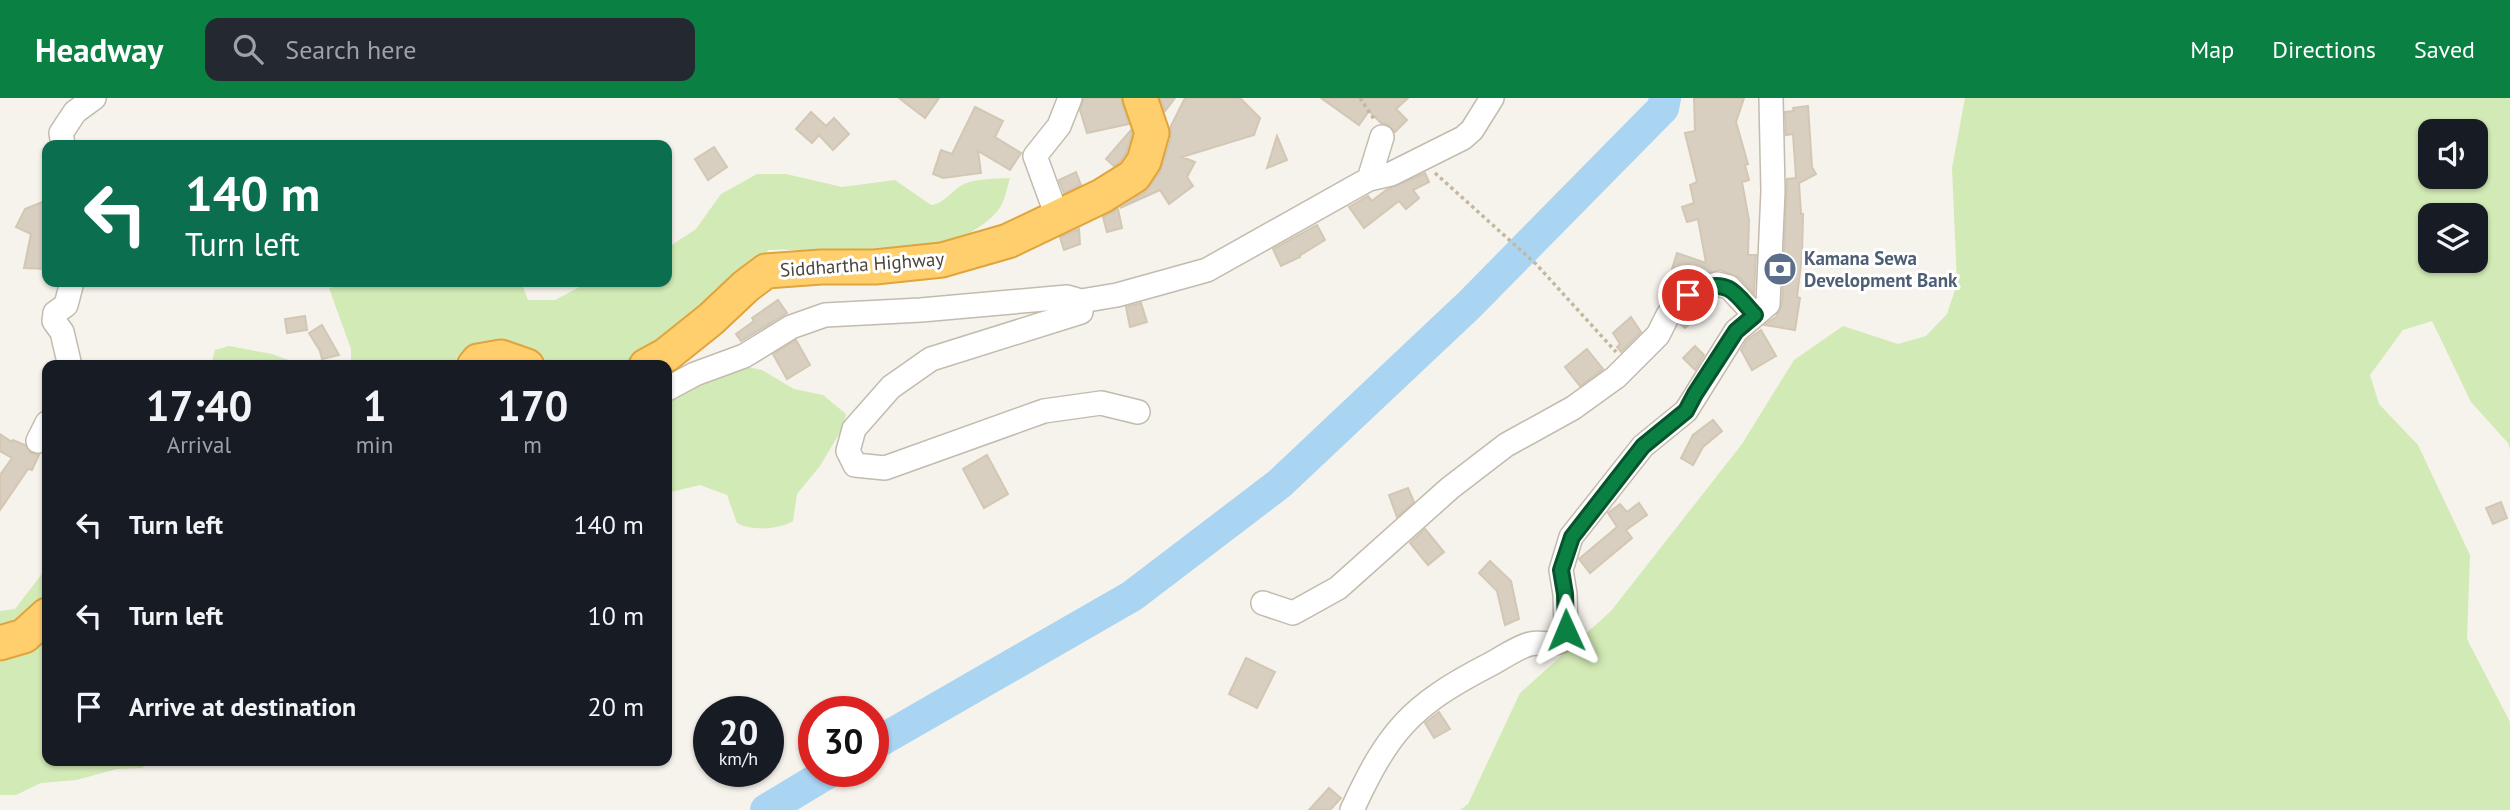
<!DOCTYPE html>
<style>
body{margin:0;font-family:"PT Sans",sans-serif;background:#242831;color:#f1f3f6;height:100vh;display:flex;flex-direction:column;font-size:26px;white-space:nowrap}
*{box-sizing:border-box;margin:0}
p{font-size:23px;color:#9ea1a6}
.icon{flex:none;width:38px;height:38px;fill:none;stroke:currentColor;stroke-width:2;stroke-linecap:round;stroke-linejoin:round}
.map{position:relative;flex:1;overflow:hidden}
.drawer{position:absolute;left:42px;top:262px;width:630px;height:406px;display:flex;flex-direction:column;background:#171b24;border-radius:14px;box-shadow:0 2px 5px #0004}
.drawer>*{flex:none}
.guide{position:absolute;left:42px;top:42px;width:630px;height:147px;border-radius:14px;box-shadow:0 2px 5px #0004;background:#0b6e4f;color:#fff;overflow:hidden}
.fabs{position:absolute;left:2418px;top:21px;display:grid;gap:14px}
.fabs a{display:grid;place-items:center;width:70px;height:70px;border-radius:14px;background:#171b24;box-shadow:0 2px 5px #0004;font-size:35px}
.speed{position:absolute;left:693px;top:598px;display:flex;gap:14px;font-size:35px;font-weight:700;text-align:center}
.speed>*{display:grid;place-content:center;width:91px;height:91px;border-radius:50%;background:#171b24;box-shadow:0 2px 5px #0004;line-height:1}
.speed small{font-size:18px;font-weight:400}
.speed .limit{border:10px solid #d22;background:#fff;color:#111}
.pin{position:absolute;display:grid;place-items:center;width:60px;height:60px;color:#fff;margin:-30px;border:4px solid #fff;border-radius:50%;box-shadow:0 2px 7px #0007}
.me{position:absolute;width:77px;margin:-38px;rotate:359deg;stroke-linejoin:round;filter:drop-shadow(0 0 5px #0008)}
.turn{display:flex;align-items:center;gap:24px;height:147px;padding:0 28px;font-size:32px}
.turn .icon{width:91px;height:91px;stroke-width:2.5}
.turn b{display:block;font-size:49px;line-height:60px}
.eta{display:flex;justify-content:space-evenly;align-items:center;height:119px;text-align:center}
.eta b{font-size:42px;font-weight:700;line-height:49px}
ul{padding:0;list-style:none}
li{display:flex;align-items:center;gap:21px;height:91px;padding:0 28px}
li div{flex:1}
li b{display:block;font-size:26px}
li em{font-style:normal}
header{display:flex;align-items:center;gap:42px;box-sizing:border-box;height:98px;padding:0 35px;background:#0b8043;color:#fff}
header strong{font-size:33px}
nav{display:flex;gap:38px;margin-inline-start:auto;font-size:24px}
.search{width:490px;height:63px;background:#242831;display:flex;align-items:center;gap:18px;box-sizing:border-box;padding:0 24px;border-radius:14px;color:#9ea1a6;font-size:26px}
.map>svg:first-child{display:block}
</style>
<header>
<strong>Headway</strong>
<div class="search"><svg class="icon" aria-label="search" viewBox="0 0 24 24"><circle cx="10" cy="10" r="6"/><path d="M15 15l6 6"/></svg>Search here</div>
<nav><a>Map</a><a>Directions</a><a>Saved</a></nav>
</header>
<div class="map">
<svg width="2510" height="712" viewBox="0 0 2510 712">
<rect width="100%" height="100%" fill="#f6f3ec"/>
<path fill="#d2eab5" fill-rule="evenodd" d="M1965 0H2510V352L2508 345 2471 304 2432 223 2403 232 2370 277 2379 306 2418 347 2470 457 2467 541 2510 624V712H1460L1468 706 1520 595 1611 513 1742 346 1794 262 1843 228 1898 246 1926 238 1947 216 1957 186 1952 70ZM2431 33H2476V79H2431ZM2431 117H2476V163H2431Z
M757 76H786L842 89 895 82 931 107C944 106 952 92 964 86 978 80 994 81 1010 80 1007 90 1005 103 999 111 973 146 902 160 860 159 829 159 799 149 768 152L762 164C735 187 656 262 627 268 616 270 581 269 569 268 538 264 513 245 481 250 465 252 459 252 453 268H347L351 264V251L329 190 357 184H521L528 202H555L589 184H667V150L696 131 721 96Z
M229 248 272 256 305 268H211L215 252Z
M725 269H748L762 272 794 291 823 297 846 316 842 331 820 368 797 396 793 423C778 432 751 433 737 425L727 397 700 387 667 395V299Z
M47 463V663H151L142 670 117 671 76 682 41 685 16 697H0V513L15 511 41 477Z"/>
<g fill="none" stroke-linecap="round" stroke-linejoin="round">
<path stroke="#a9d4f2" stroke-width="32" d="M873 647 1132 498 1279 386 1469 207 1663 10 1665 0
M766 712 829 674"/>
</g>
<path fill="#d8cfc1" stroke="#d3c7b4" stroke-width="2" d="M899 0H939L925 20Z
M1084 0H1121L1129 26 1087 35 1080 12Z
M1160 0H1175L1165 13Z
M1185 0H1240L1260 20 1254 37 1182 59 1195 64 1187 79 1193 88 1169 106 1160 92 1120 110 1145 94 1160 74 1171 40 1170 30Z
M1321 0H1408L1396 11 1407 22 1395 34 1387 26 1381 25 1369 13 1359 27Z
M1694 0H1744L1736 24 1748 66 1745 67 1749 82 1742 84 1749 122 1748 157H1756L1754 196 1739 179 1720 172 1688 180 1674 192 1659 194 1685 175 1672 171 1677 155 1706 165 1698 121 1687 124 1682 109 1694 105 1690 87 1697 84 1685 35 1695 33Z
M1808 8 1812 69 1816 76 1799 85 1801 116H1803L1802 158 1797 199 1800 200 1795 232 1764 227 1776 219 1782 207 1787 81 1796 80 1793 36 1786 37 1785 14 1794 13 1793 10Z
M975 9 1003 23 995 39 1021 55 1010 72 978 53 981 75 943 80 933 76 941 52 952 56Z
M811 14 826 28 834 20 849 36 833 52 819 37 812 45 796 31Z
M1131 32 1132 36 1126 55 1120 64 1114 68 1106 61Z
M1277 38 1287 62 1267 70Z
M714 49 727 69 708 82 695 61Z
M1076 74 1081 87 1064 95 1059 82Z
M1425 75 1429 84 1413 92 1419 100 1406 111 1399 103 1364 130 1349 109 1368 98 1372 103 1386 92Z
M47 102V171L24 170 31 136 16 129 25 111Z
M1118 111 1122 130 1107 134 1103 119Z
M1317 127 1325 142 1299 158 1300 159 1281 168 1273 151Z
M1079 131 1080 146 1064 152 1060 139Z
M778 202 787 215 741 243 736 236 754 223 752 220Z
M1704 204 1709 209 1685 230 1679 225 1699 205Z
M1141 205 1147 224 1130 229 1126 209Z
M305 218 307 232 287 235 285 221Z
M1631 219 1641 234 1621 254 1617 249 1620 246 1613 235Z
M322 227 339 257 322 261 320 253 309 235Z
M1761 232 1776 258 1752 272 1741 252 1747 242Z
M796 242 810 267 787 281 773 256Z
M1695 248 1704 257 1695 272 1683 260Z
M1587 251 1603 271 1580 288 1565 269Z
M1713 322 1722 333 1703 349 1693 367 1681 360 1693 337Z
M0 336 12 344 13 342 25 347 31 355 39 357 32 372 28 371 0 412V377L12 360 0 353Z
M987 357 1008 396 984 410 963 371Z
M1408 390 1414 404 1397 419 1389 397Z
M2501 404 2507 420 2493 426 2486 410Z
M1639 405 1647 417 1626 432 1632 440 1590 475 1579 461 1617 429 1608 415 1620 406 1627 414Z
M1425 431 1444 454 1428 467 1410 445Z
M1490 463 1511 483 1519 521 1505 527 1497 493 1479 475Z
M1246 560 1275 574 1257 610 1229 596Z
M1439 614 1450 631 1434 640 1425 625Z
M1329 690 1341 700 1330 712H1309Z"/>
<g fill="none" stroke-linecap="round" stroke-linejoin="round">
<defs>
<path id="minor" d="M63 47 61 35 75 14 94 0
M1369 81 1391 76 1463 40 1472 32 1492 0
M1057 118 1035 58 1059 28 1070 0
M1081 203 1117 197 1207 172 1369 81 1382 39
M70 268 62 234 54 223 55 215 66 207 72 184
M667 291 695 276 744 258 791 229 825 217 921 212 1067 199 1081 203V214L931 261 891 289 854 331 848 353 855 367 885 370 1044 313 1101 305 1138 314
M38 343 47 325
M1263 505 1293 515 1338 490 1450 390 1506 347 1573 310 1616 279 1658 237 1668 217 1692 193 1717 186 1729 189 1755 217
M1352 712C1388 634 1410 608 1487 568 1500 562 1515 550 1530 546 1542 543 1547 549 1561 543L1566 532 1565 496 1561 472 1571 439 1643 348 1686 313 1736 233 1768 206 1773 93 1771 0"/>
<path id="highway" d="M474 268 478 263 501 259 527 268
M646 268 666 257 711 221 746 188 766 173 821 169H875L942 162 1008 143 1102 98 1134 78 1144 63 1152 35 1140 0
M0 545 24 538 47 517"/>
</defs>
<use href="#minor" stroke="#c2bbae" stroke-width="26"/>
<use href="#highway" stroke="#e0a43c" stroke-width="37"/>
<path stroke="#c4b79f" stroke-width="3.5" stroke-dasharray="3.5 3.5" stroke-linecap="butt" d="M1360 0 1374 21
M1435 75 1536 166 1616 254"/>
<use href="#minor" stroke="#fff" stroke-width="23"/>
<use href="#highway" stroke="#ffcf6e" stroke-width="33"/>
</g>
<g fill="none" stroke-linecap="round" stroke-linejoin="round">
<defs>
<path id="route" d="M1566 532 1565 496 1561 472 1572 439 1643 348 1686 313 1695 296 1736 233 1755 217C1737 198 1731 182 1703 190 1697 192 1693 193 1688 197"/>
</defs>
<use href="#route" stroke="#07532c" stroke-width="18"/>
<use href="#route" stroke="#0b8043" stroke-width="12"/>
</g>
<defs>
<symbol id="bank-disc" viewBox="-11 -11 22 22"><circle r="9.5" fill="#5c6f8a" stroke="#fff"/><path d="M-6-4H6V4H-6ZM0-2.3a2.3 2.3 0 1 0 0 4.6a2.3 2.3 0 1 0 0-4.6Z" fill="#fff"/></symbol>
</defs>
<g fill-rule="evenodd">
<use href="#bank-disc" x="1761" y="152" width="38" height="38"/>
</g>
<g text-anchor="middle" stroke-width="6" stroke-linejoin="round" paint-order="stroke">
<g font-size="19" font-weight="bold" fill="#4e5e75" stroke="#fff" text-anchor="start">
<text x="1804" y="167">Kamana Sewa<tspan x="1804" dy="22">Development Bank</tspan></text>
</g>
<g font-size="19" fill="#4b4439" stroke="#fff">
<text transform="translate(862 166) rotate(-4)" y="7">Siddhartha Highway</text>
</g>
</g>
</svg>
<div class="fabs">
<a><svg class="icon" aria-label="sound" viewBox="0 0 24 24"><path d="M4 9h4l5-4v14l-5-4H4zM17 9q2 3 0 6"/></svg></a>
<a><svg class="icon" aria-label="layers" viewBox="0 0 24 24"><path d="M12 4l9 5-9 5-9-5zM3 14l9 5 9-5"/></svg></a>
</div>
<div class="speed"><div>20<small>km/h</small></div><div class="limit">30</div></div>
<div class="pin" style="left:1688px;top:197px;background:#d93025"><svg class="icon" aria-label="arrive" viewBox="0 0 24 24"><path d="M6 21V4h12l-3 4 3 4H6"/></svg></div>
<svg class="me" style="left:1566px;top:532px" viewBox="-20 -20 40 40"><path d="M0-17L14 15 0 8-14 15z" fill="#0b8043" stroke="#fff" stroke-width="4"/></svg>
<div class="guide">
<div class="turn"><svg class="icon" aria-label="left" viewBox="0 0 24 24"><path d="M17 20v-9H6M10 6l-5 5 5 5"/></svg><div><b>140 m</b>Turn left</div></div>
</div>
<section class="drawer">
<div class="eta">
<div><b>17:40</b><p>Arrival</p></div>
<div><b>1</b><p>min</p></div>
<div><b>170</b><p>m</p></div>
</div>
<ul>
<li><svg class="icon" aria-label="left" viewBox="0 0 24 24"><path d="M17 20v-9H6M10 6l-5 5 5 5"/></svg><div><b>Turn left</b></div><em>140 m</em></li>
<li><svg class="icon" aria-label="left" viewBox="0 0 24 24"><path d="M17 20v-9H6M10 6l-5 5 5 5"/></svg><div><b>Turn left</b></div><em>10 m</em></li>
<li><svg class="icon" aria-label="arrive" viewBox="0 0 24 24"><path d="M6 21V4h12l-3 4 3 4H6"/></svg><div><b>Arrive at destination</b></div><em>20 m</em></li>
</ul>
</section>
</div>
